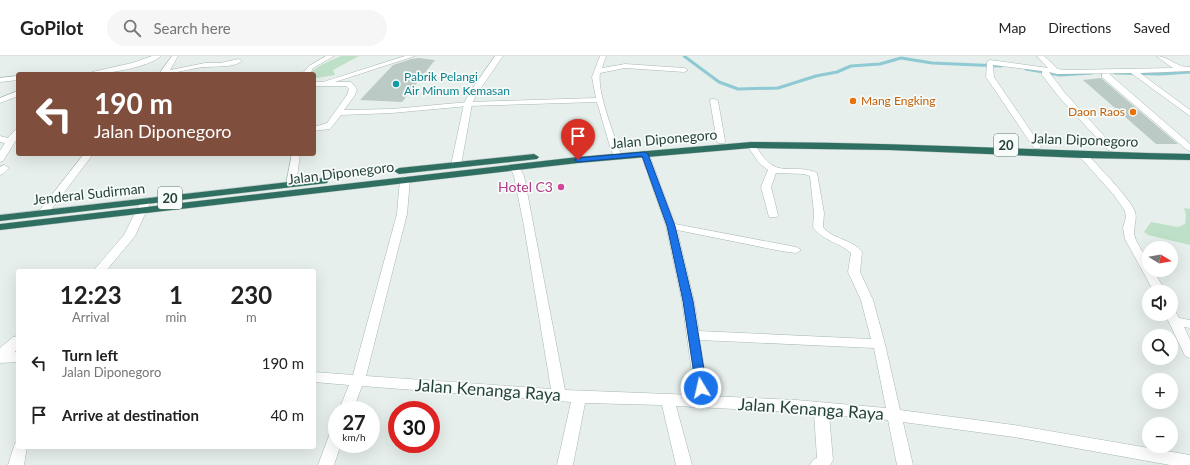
<!DOCTYPE html>
<meta charset="utf-8">
<style>
body{margin:0;font-family:Lato,sans-serif;background:#f6f6f6;color:#222;height:100vh;display:flex;flex-direction:column;font-size:15px;white-space:nowrap}
*{box-sizing:border-box;margin:0}
p{font-size:13px;color:#767676}
.icon{flex:none;width:22px;height:22px;fill:none;stroke:currentColor;stroke-width:2;stroke-linecap:round;stroke-linejoin:round}
.map{position:relative;flex:1;overflow:hidden}
.side{position:absolute;left:16px;top:213px;width:300px;height:180px;display:flex;flex-direction:column;background:#fff;border-radius:4px;box-shadow:0 4px 16px #0002}
.side>*{flex:none}
.banner{position:absolute;left:16px;top:16px;width:300px;height:84px;border-radius:4px;box-shadow:0 4px 16px #0002;background:#804e3d;color:#fff;overflow:hidden}
.needle{width:26px;rotate:101deg}
.buttons{position:absolute;left:1142px;top:185px;display:grid;gap:8px}
.buttons a{display:grid;place-items:center;width:36px;height:36px;border-radius:50%;background:#fff;box-shadow:0 4px 16px #0002;font-size:20px}
.speed{position:absolute;left:328px;top:345px;display:flex;gap:8px;font-size:20px;font-weight:700;text-align:center}
.speed>*{display:grid;place-content:center;width:52px;height:52px;border-radius:50%;background:#fff;box-shadow:0 4px 16px #0002;line-height:1}
.speed small{font-size:10px;font-weight:400}
.speed .limit{border:6px solid #d22;background:#fff;color:#111}
.pin{position:absolute;display:grid;place-items:center;width:34px;height:34px;color:#fff;margin:-41px -17px;border-radius:50% 50% 50% 0;rotate:-45deg;box-shadow:0 0 4px #0007}
.pin .icon{rotate:45deg}
.me{position:absolute;width:44px;margin:-22px;rotate:351deg;stroke-linejoin:round;filter:drop-shadow(0 0 3px #0008)}
.turn{display:flex;align-items:center;gap:14px;height:84px;padding:0 12px;font-size:18px}
.turn .icon{width:52px;height:52px;stroke-width:2.5}
.turn b{display:block;font-size:28px;line-height:34px}
.eta{display:flex;justify-content:space-evenly;align-items:center;height:68px;text-align:center}
.eta b{font-size:24px;font-weight:700;line-height:28px}
ul{padding:0;list-style:none}
li{display:flex;align-items:center;gap:12px;height:52px;padding:0 12px}
li div{flex:1}
li b{display:block;font-size:15px}
li em{font-style:normal}
header{display:flex;align-items:center;gap:24px;box-sizing:border-box;height:56px;padding:0 20px;background:#fff;border-bottom:1px solid #e0e0e0}
header strong{font-size:19px}
nav{display:flex;gap:22px;margin-inline-start:auto;font-size:14px}
.search{width:280px;height:36px;background:#f6f6f6;display:flex;align-items:center;gap:10px;box-sizing:border-box;padding:0 14px;border-radius:22px;color:#767676;font-size:15px}
.map>svg:first-child{display:block}
</style>
<header>
<strong>GoPilot</strong>
<div class="search"><svg class="icon" aria-label="search" viewBox="0 0 24 24"><circle cx="10" cy="10" r="6"/><path d="M15 15l6 6"/></svg>Search here</div>
<nav><a>Map</a><a>Directions</a><a>Saved</a></nav>
</header>
<div class="map">
<svg width="1190" height="409" viewBox="0 0 1190 409">
<rect width="100%" height="100%" fill="#e6efeb"/>
<path fill="#bfe0c8" d="M341 0H359L333 14 335 19 317 22 314 21V18H308L321 9Z
M1184 152 1190 153V189L1148 179 1144 176 1151 166 1178 171 1185 168 1186 159Z"/>
<g fill="none" stroke-linecap="round" stroke-linejoin="round">
<path stroke="#8ec9d4" stroke-width="3" d="M684 0 719 26 738 33 778 32 816 20 837 16 851 10 880 8 901 2 932 7 1001 10
M1026 13 1060 19 1092 17
M1115 17 1161 18 1190 16"/>
</g>
<path fill="#bbcac4" d="M419 2 435 4 402 46 360 44 393 9 411 3Z
M1101 22 1178 88H1156L1083 24Z"/>
<g fill="none" stroke-linecap="round" stroke-linejoin="round">
<defs>
<path id="street" d="M152 0H161C149 11 108 18 91 18L92 16 132 7Z
M172 0H178L170 14 205 7H220L239 3 242 5C233 12 217 10 206 11 190 12 176 18 159 18Z
M326 0H334L313 12 310 18H302L309 10Z
M405 0H415L335 26H351L357 33 355 39 344 54 392 53 468 46 596 42 592 21 600 0H606L602 12 625 8 684 12 688 14 684 16 625 12 600 17C597 36 613 75 619 94L623 100 619 103 616 102 611 94 597 46 468 50 392 57 341 59 330 73 314 75V71L327 67 347 39 349 33 346 30H314V26H323Z
M1037 0H1044L1058 13 1065 14 1173 12 1156 0C1169 0 1176 12 1190 11V15L1140 17 1190 54V60L1131 17 1057 18 1049 16 1065 37 1115 92 1111 95 1108 94 1059 41 1042 19V15L993 9 994 21 1041 90 1040 92H1034L986 21 987 6 990 4 1048 12Z
M1102 17H1108L1190 88V95L1187 94 1102 21Z
M18 20V24L0 26V22Z
M18 35V40L0 47V42Z
M711 43H714L718 45 725 85 724 87H718L717 85 710 45Z
M18 73V81L3 105 0 106V95L5 87 0 86V80L8 82 15 74Z
M751 86 754 87C759 95 764 104 772 109 783 117 802 109 817 117L824 157 823 171C833 184 853 183 862 196L860 216 873 244 885 288 900 354 1014 369 1190 399V409H1170L1014 381 903 366 913 409H897L888 364 829 359 833 404 830 409H810L813 404 817 402 814 357 676 350 692 409H676L662 349 585 347 573 409H557L571 346 362 330 353 354H339L349 329 314 326V316L353 319 397 158 400 123 405 120 410 123 407 158 366 320 551 333 524 170 514 120 510 111 515 108 518 109 524 120 565 334 695 339 682 245 666 170 641 98 645 95 649 98 675 168 796 191 801 194 796 197 781 195 677 174 694 245 699 275 871 283 861 244 848 216 851 197C839 186 823 185 813 171L814 157 810 120 804 118 776 117 771 131 778 159 777 161H769L761 131 768 114 759 107 747 89ZM700 284 874 292 886 352 796 344 709 340Z
M1083 96 1086 97C1097 109 1131 143 1135 156 1138 165 1131 173 1136 184 1140 194 1149 202 1149 214H1153L1166 236H1154L1125 183 1123 172 1126 161 1125 155 1114 139 1080 101 1079 99 1080 97Z
M84 98H93L47 159H39L38 157 39 155Z
M292 98H300L296 129 291 132 286 129Z
M4 109 9 112 3 118 0 119V111Z
M1171 254 1175 255 1179 262 1190 264V272L1184 271 1190 284V302L1185 300 1165 258H1171Z
M18 296V306L0 307V297Z
M337 371V388H341L334 409H318L330 377 332 373Z
M18 385V391H27L24 409H8L15 387Z"/>
<path id="secondary" d="M495 0H503L476 39 472 48 461 109 459 111H453L451 109 464 48 468 39Z
M146 142 151 145 135 180 106 215H93L124 179 141 145Z
M18 280V293L5 304 0 305V292L13 281Z"/>
<path id="highway" d="M751 86C897 86 1044 95 1190 98V104L1083 102 889 94 751 92 578 107 0 174V168L578 101Z
M534 98 539 101 537 103 399 118 394 115 399 112Z
M323 122 327 123 328 125 327 127 0 165V159Z"/>
</defs>
<use href="#street" stroke="#a8b8b2" stroke-width="1"/>
<use href="#secondary" stroke="#a4bbb3" stroke-width="1"/>
<use href="#highway" stroke="#c2cac8" stroke-width="1"/>
<use href="#street" fill="#fff" fill-rule="evenodd"/>
<use href="#secondary" fill="#fff" fill-rule="evenodd"/>
<use href="#highway" fill="#2f6f62" fill-rule="evenodd"/>
</g>
<path fill="#1a73e8" stroke="#114b97" d="M645 96 648 98 675 170 693 245 707 332 705 335 701 336 697 335 696 332 683 245 667 170 642 100 578 106 574 104 578 102Z"/>
<circle fill="#0f9aa8" stroke="#f7fbf9" stroke-width="1.5" cx="396" cy="28" r="4"/>
<g fill="#e8710a" stroke="#f7fbf9" stroke-width="1.5">
<circle cx="853" cy="45" r="4"/>
<circle cx="1133" cy="56" r="4"/>
</g>
<circle fill="#d1479c" stroke="#f7fbf9" stroke-width="1.5" cx="561" cy="131" r="4"/>
<g text-anchor="middle" stroke-width="3.5" stroke-linejoin="round" paint-order="stroke">
<g font-size="12" fill="#0d838f" stroke="#f7fbf9" text-anchor="start">
<text x="404" y="25">Pabrik Pelangi<tspan x="404" dy="14">Air Minum Kemasan</tspan></text>
</g>
<g font-size="12" fill="#c56008" stroke="#f7fbf9" text-anchor="start">
<text x="861" y="49">Mang Engking</text>
<text x="1125" y="60" text-anchor="end">Daon Raos</text>
</g>
<g fill="#f7fbf9" stroke="#637a73" stroke-width="1">
<rect x="994" y="78" width="24" height="22" rx="3"/>
<rect x="158" y="131" width="24" height="22" rx="3"/>
</g>
<g font-size="13" font-weight="bold" fill="#24423a">
<text x="1006" y="94">20</text>
<text x="170" y="147">20</text>
</g>
<g font-size="14" fill="#24423a" stroke="#f7fbf9">
<text transform="translate(664 83) rotate(-5)" y="5">Jalan Diponegoro</text>
<text transform="translate(1085 84) rotate(2)" y="5">Jalan Diponegoro</text>
<text transform="translate(341 117) rotate(-7)" y="5">Jalan Diponegoro</text>
<text transform="translate(89 138) rotate(-6)" y="5">Jenderal Sudirman</text>
</g>
<g font-size="14" fill="#b23c85" stroke="#f7fbf9" text-anchor="end">
<text x="553" y="136">Hotel C3</text>
</g>
<g font-size="17" fill="#24423a" stroke="#f7fbf9">
<text transform="translate(488 334) rotate(4)" y="6">Jalan Kenanga Raya</text>
<text transform="translate(811 353) rotate(4)" y="6">Jalan Kenanga Raya</text>
</g>
</g>
</svg>
<div class="buttons">
<a><svg class="needle" viewBox="-14 -14 28 28"><path d="M0-13l5 13h-10z" fill="#e53935"/><path d="M0 13l5-13h-10z" fill="#767676"/></svg></a>
<a><svg class="icon" aria-label="sound" viewBox="0 0 24 24"><path d="M4 9h4l5-4v14l-5-4H4zM17 9q2 3 0 6"/></svg></a>
<a><svg class="icon" aria-label="search" viewBox="0 0 24 24"><circle cx="10" cy="10" r="6"/><path d="M15 15l6 6"/></svg></a>
<a>+</a>
<a>−</a>
</div>
<div class="speed"><div>27<small>km/h</small></div><div class="limit">30</div></div>
<div class="pin" style="left:578px;top:104px;background:#d93025"><svg class="icon" aria-label="arrive" viewBox="0 0 24 24"><path d="M6 21V4h12l-3 4 3 4H6"/></svg></div>
<svg class="me" style="left:701px;top:332px" viewBox="-20 -20 40 40"><circle r="17" fill="#1a73e8" stroke="#fff" stroke-width="3"/><path d="M0-11L8 9 0 5-8 9z" fill="#fff"/></svg>
<div class="banner">
<div class="turn"><svg class="icon" aria-label="left" viewBox="0 0 24 24"><path d="M17 20v-9H6M10 6l-5 5 5 5"/></svg><div><b>190 m</b>Jalan Diponegoro</div></div>
</div>
<section class="side">
<div class="eta">
<div><b>12:23</b><p>Arrival</p></div>
<div><b>1</b><p>min</p></div>
<div><b>230</b><p>m</p></div>
</div>
<ul>
<li><svg class="icon" aria-label="left" viewBox="0 0 24 24"><path d="M17 20v-9H6M10 6l-5 5 5 5"/></svg><div><b>Turn left</b><p>Jalan Diponegoro</p></div><em>190 m</em></li>
<li><svg class="icon" aria-label="arrive" viewBox="0 0 24 24"><path d="M6 21V4h12l-3 4 3 4H6"/></svg><div><b>Arrive at destination</b></div><em>40 m</em></li>
</ul>
</section>
</div>
